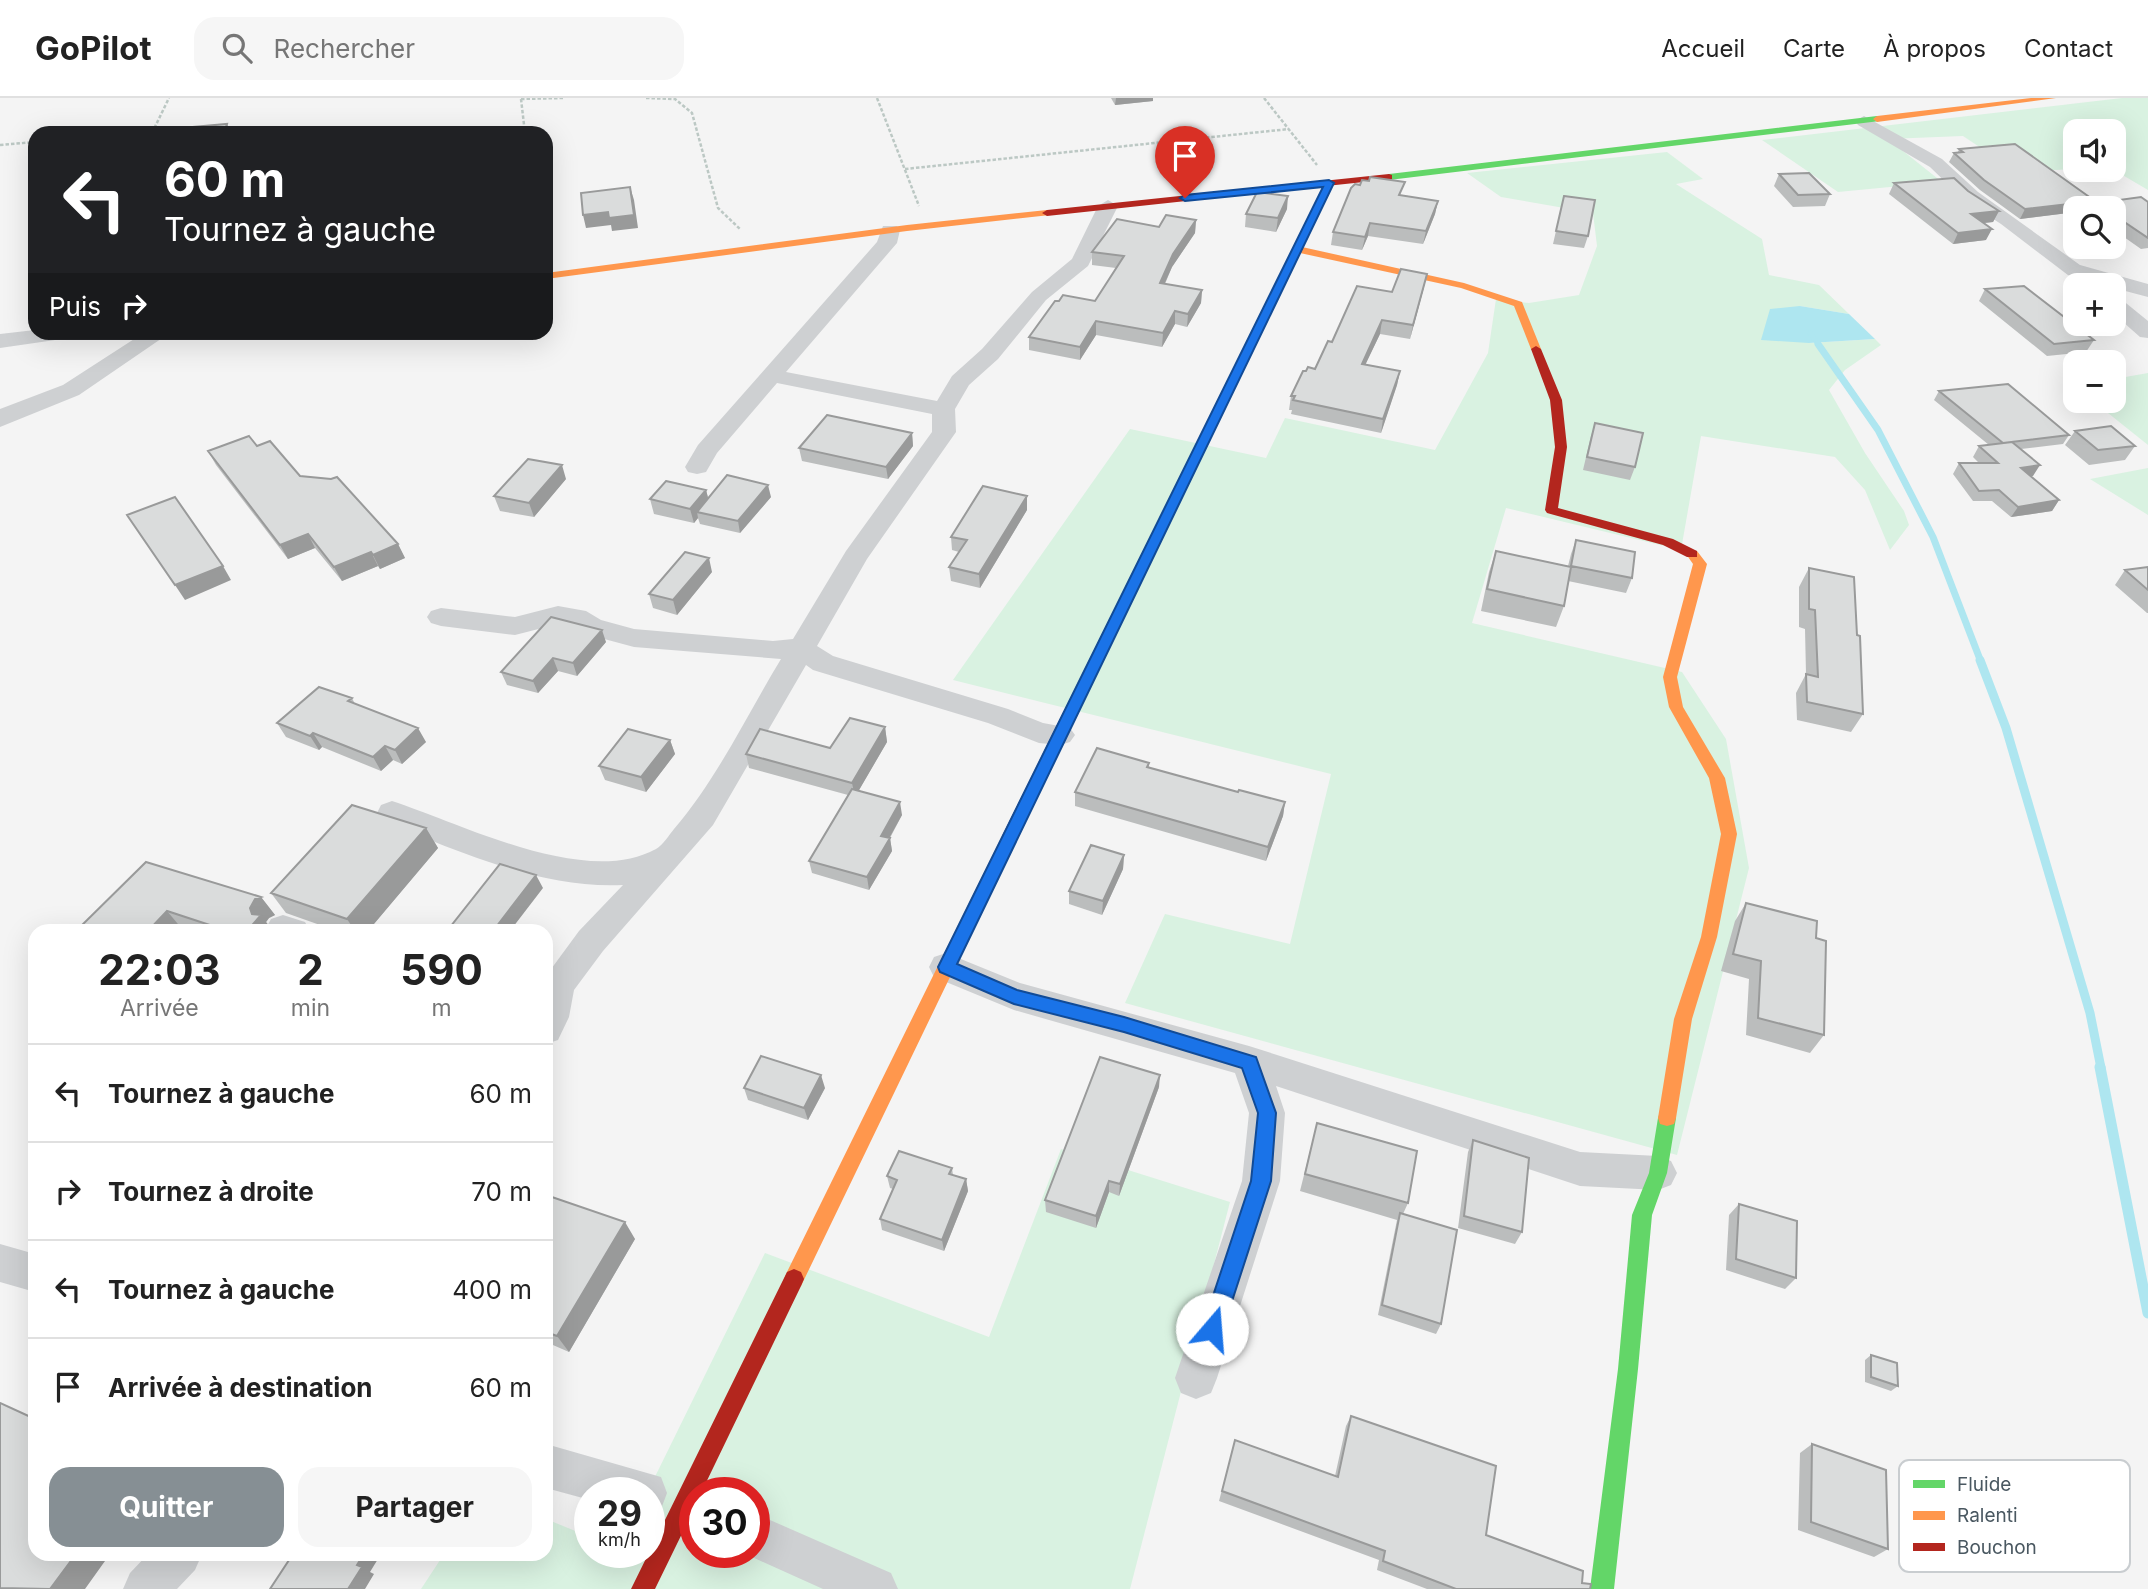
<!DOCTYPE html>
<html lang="fr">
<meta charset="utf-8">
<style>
body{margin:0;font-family:Inter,sans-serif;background:#f6f6f6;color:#222;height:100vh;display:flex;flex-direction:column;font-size:26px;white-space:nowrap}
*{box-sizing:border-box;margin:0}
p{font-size:23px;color:#767676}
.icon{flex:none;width:38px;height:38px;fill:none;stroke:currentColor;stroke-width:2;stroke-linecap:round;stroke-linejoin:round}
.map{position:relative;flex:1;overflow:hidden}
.sheet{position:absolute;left:28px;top:826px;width:525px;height:637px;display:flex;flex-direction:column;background:#fff;border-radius:21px;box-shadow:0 7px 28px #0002}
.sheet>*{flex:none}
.top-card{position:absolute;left:28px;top:28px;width:525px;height:214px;border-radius:21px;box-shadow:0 7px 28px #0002;background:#202124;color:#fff;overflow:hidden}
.controls{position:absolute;left:2063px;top:21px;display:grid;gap:14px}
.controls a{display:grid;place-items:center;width:63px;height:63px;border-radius:14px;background:#fff;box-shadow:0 7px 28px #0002;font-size:35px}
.speed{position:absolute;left:574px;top:1379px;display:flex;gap:14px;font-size:35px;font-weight:700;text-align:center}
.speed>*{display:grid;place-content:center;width:91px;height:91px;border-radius:50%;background:#fff;box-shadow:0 7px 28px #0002;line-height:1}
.speed small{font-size:18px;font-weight:400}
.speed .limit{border:10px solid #d22;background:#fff;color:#111}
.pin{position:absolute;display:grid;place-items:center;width:60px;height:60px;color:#fff;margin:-72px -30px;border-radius:50% 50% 50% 0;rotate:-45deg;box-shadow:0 0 7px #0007}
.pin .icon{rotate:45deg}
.me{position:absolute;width:77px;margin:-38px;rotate:18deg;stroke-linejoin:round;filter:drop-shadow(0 0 5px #0008)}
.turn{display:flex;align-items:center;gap:24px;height:147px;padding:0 21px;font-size:32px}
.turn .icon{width:91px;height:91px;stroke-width:2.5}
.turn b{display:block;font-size:49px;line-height:60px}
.then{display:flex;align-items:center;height:66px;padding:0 21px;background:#0003;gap:14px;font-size:26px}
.eta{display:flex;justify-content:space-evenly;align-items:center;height:119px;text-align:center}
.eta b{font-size:42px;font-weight:700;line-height:49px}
.button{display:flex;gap:14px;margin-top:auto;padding:14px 21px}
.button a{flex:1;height:80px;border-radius:21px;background:#868f94;color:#fff;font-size:28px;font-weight:700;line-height:80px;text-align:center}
.button a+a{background:#f6f6f6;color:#222}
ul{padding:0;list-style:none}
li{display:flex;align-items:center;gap:21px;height:98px;padding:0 21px;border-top:2px solid #e0e0e0}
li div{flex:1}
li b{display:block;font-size:26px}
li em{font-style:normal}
header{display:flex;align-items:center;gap:42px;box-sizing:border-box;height:98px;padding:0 35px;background:#fff;border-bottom:2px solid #e0e0e0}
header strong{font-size:33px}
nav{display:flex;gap:38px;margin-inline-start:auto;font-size:24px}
.search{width:490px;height:63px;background:#f6f6f6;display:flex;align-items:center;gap:18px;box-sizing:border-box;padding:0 24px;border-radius:21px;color:#767676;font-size:26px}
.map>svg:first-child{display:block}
</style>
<header>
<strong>GoPilot</strong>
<div class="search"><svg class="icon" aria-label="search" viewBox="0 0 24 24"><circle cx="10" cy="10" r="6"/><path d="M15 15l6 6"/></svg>Rechercher</div>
<nav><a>Accueil</a><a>Carte</a><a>À propos</a><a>Contact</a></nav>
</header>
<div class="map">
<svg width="2148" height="1491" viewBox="0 0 2148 1491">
<rect width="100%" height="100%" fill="#f4f4f4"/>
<path fill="#d9f2e1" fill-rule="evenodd" d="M2122 0H2148V92L2114 72V33H2076L2075 71 2017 74 1963 38 1888 41 1942 84 1838 94 1762 42Z
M1667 54 1703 81 1676 86 1762 141 1769 177 1819 187 1849 216 1800 208 1809 245 1875 241 1881 247 1845 272 1829 292 1865 355 1904 413 1909 427 1890 452 1865 392 1835 359 1701 338 1681 452 1506 410 1472 525 1682 574 1726 641 1749 770 1677 1057 1125 905 1165 816 1290 846 1331 676 953 582 1130 331 1266 360 1285 320 1435 352 1488 255 1496 201 1529 205 1579 197 1597 148 1593 115 1501 99 1467 75Z
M2148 275V347L2093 303H2114V281Z
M2148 370V417L2090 381Z
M1061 1051 1230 1104 1130 1491H421L444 1456H546V1421L590 1439V1454H649V1395H647L765 1155 989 1239ZM695 1395H754V1454H695Z"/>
<path fill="#aee6f0" d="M1800 208 1849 216 1875 241 1809 245 1761 242 1770 211Z"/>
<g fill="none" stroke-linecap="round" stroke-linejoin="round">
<path stroke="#aee6f0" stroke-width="5" d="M1810 235 1819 247"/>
<path stroke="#aee6f0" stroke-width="7" d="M1818 246 1878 332 1933 439 1981 564"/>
<path stroke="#aee6f0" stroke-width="9" d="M1980 562 2006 630 2090 915 2101 970"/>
<path stroke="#aee6f0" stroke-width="11" d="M2100 969 2148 1215"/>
<path stroke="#bcc8c4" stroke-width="2.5" stroke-dasharray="3.5 2" stroke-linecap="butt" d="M646 0 675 1 692 15 718 110 741 132
M877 0 919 108
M1264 0 1317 67
M521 1 564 0
M521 1 525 35
M152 35 169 0
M0 47 35 44
M905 71 1289 31"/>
<path fill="#ced0d2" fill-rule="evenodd" d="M1864 18 1942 61 1978 94 2080 167 2148 186V199L2114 190V187H2081L2001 126 1964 102 1930 69 1858 27 1855 23Z
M1108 102 1118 108 1088 168 1046 202 998 261 969 287 955 311 956 334 867 461 817 548 833 558 1008 611 1043 625 1070 630 1075 637 1070 644 1060 647 1039 645 988 625 813 572 806 567 713 727 603 853 574 892 569 919 558 942 546 946V878L579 833 623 787C538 791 458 752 381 723L377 715 381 707 392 703C463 726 585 790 656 751 663 747 669 737 674 731 717 681 747 617 781 561L634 549 582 535 569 527 558 526 515 537 441 528 431 525 427 519 431 513 441 510 515 519 558 508 586 513 601 522 634 531 773 543 793 541 846 453 932 334V316L777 285 717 355 706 374 697 376 688 374 685 369 698 347 877 144 883 128H897L900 132 897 145 786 274 937 303 952 278 982 251 1032 194 1072 161 1098 108Z
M2114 199 2121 201 2148 223V240L2140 239 2114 216Z
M35 232V234H79L77 239 69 240 0 250V236Z
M145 234H171L79 297 0 329V311L63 287Z
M283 817 305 824 310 833H268L266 830 271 821Z
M946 855 1020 885 1249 948 1580 1054 1658 1058 1671 1063 1677 1075 1671 1087 1658 1092 1580 1088 1276 988 1285 1015 1280 1083 1217 1280 1211 1295 1196 1301 1181 1295 1175 1280 1242 1083 1249 1015 1235 975 1014 912 934 879 929 869 934 859Z
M0 1146 35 1156V1194L0 1184Z
M546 1346 661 1379 667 1395 661 1411 649 1415V1395H590V1402L546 1390Z
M754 1415 891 1475 898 1491H823L741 1454H754Z
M148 1456H202L195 1472 177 1491H123L130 1475Z"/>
<path fill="#63d668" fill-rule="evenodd" d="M1877 18 1880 19V23L1389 82 1384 79 1389 76Z
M1667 1012 1674 1014 1676 1020 1667 1075 1652 1117 1638 1271 1614 1491H1590L1618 1271 1632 1117 1649 1075 1658 1020 1660 1014Z"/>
<path fill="#ff974d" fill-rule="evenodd" d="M2031 0H2056L1877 24 1873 21 1877 18Z
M1326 83 1334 85 1302 149 1464 185 1522 204 1541 251 1536 254 1531 251 1514 208 1461 190 1300 155 1160 443 1154 447 1149 446 1148 443Z
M1047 112 1052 115 1050 117 907 133 546 181V175L907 127Z
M1692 452 1697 453 1707 466 1677 579 1683 609 1725 680 1737 736 1717 839 1692 921 1676 1020 1674 1026 1667 1028 1660 1026 1658 1020 1674 921 1701 839 1721 736 1709 680 1669 609 1663 579 1693 466 1686 456Z
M1010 732 1018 738 801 1188 794 1191 787 1188 784 1181 787 1174 1002 738Z"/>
<path fill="#b3261e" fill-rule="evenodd" d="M1389 76 1392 77V81L1047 118 1042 115 1047 112Z
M1536 248 1541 251 1562 302 1567 349 1558 410 1673 441 1697 453V459H1687L1663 447 1547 415 1545 412 1555 349 1550 302 1531 251Z
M1154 439 1160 443 1018 738 1010 744 1004 742 1002 738 1148 443Z
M794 1171 801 1174 804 1181 801 1188 701 1395H695V1409L655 1491H631L787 1174Z"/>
</g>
<path fill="#bbbdbd" d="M1111 0H1153V3L1115 7Z
M1959 51 2095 103 2091 110H2076V114L2020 121 1980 92 1949 64 1954 55 1958 54Z
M1779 76 1830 96 1825 108 1793 109 1774 88Z
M1894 85 1968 93 1999 113 1993 124 1983 125 1986 142 1953 146 1889 96Z
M1402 98 1438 103 1435 116 1423 146 1368 138 1362 152 1331 147 1333 134Z
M1564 98 1588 138 1584 150 1553 146Z
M2148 104V150L2141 151 2114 132V110H2094L2097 105Z
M1287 111 1276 134 1245 129 1246 116Z
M1196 122 1195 135 1172 169 1165 186 1202 192 1201 205 1187 229 1175 226 1162 249 1096 237 1080 262 1029 252V239L1059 203H1095L1116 170 1092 167V154L1159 129Z
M1424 189 1410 241 1380 236 1365 267 1400 273 1397 287 1381 335 1291 316 1292 312H1289L1291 298 1306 273 1315 271 1332 244Z
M1985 191 2094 242 2086 254 2047 258 1979 203Z
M1939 293 2069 337 2063 346 2021 351 2033 378H2030L2059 402 2052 413 2011 419 1992 403H1973L1953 376 1959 365H1979L1973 359 1979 348 1989 347 1934 302Z
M1595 325 1635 369 1630 382 1583 372 1591 338Z
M2075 333 2135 348 2125 362 2089 367 2065 347Z
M912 335 913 348 888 381 802 363 799 350Z
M257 348 398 446 405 460 380 471 378 468 342 483 315 450 288 461 216 367 208 353Z
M566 381 534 419 500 413 494 398Z
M706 392 708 400 771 399 740 435 700 426 698 420 694 425 654 416 650 401Z
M1027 412 980 490 951 483 949 469 959 454 952 452 951 439Z
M1576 442 1632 480 1626 495 1568 483 1564 508 1556 529 1481 513 1489 474 1496 453 1568 468 1571 456Z
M2148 469V515H2147L2115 487 2125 472Z
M1809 470 1857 537 1863 616 1851 634 1797 622 1796 595 1806 576 1805 531 1799 529V489Z
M712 474 677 517 653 510 649 496Z
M606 544 577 578 558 573 538 595 507 587 501 574Z
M352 600 355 606 426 644 402 666 393 662 381 673 322 649 319 652 286 639 277 625Z
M885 629 887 644 859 692 902 717 890 740 892 753 869 792 812 775 809 763 848 697 749 670 746 656 830 650Z
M670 642 675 656 646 694 605 682 599 668Z
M1149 665V670L1238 694 1285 704 1283 718 1266 763 1075 708V694Z
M426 730 438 750 368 833H337L286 815 271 795Z
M1124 757 1123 771 1102 817 1069 806V793Z
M146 764 261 799 275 817 269 820 266 824 273 833H187L183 832 76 833Z
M1746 805 1816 840 1824 937 1810 955 1746 937 1749 881 1721 873 1735 823Z
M1159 989 1119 1098 1109 1094 1096 1130 1046 1114 1045 1102Z
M744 990H825L808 1022 748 1002Z
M1317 1025 1408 1105 1403 1116 1441 1226 1436 1236 1378 1217 1397 1122 1300 1093Z
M1473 1042 1522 1134 1515 1146 1458 1130 1468 1054Z
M952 1070 953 1077 966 1081 968 1093 944 1153 882 1132 880 1121 893 1091 890 1090 887 1078Z
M546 1097 635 1141 569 1254 546 1244Z
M1739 1106 1796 1180 1785 1191 1726 1172 1729 1117Z
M1871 1257 1898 1288 1891 1293 1865 1284V1262Z
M1351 1318 1486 1437 1582 1485 1590 1491H1427L1377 1472 1379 1462 1219 1403 1235 1342 1335 1378 1346 1328Z
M1812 1346 1888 1451 1874 1459 1798 1432 1800 1355Z"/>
<path fill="#999a9a" d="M1116 0H1153V3L1115 7Z
M227 26 231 35H224Z
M630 89 634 102 638 130 612 133 611 127 586 130 583 117Z
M1288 98 1287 111 1276 134 1278 120Z
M1438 103 1435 116 1423 146 1426 133Z
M2095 103 2091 110H2076V114L2020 121 2025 111Z
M1999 113 1993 124 1965 127 1971 116Z
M1196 122 1195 135 1172 169 1159 198 1160 185 1173 156Z
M1370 125 1368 138 1362 152 1365 139Z
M1992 131 1986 142 1953 146 1958 135Z
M1427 176 1424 189 1410 241 1413 227Z
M1202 192 1201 205 1187 229 1188 216Z
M1175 213V226L1162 249 1163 235Z
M1382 222 1380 236 1359 280 1362 266Z
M1096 223V237L1080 262V249Z
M1400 273 1397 287 1381 335 1383 321Z
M912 335 913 348 888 381 886 369Z
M562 367 566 381 534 419 529 405Z
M2040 367 2033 378 2014 381 2021 370Z
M768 387 771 399 740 435 738 423Z
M706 392 710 407 697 414 698 420 694 425 690 411Z
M1027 398V412L980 490 979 476Z
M2059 402 2052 413 2011 419 2018 409Z
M308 436 315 450 288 461 280 447Z
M398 446 405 460 380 471 373 457Z
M371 454 378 468 342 483 334 469Z
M709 460 712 474 677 517 673 502Z
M223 468 231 482 185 502 175 487Z
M602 532 606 544 577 578 573 565Z
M553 560 558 573 538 595 533 583Z
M885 629 887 644 855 699 852 685Z
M418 630 426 644 402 666 395 652Z
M313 635 322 649 319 652 310 638Z
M670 642 675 656 646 694 641 679Z
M385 648 393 662 381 673 373 659Z
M900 704 902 717 887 744 890 740 892 753 869 792 867 779 881 738Z
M1285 704 1283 718 1266 763 1268 749Z
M426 730 438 750 368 833H355L347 821Z
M1124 757 1123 771 1102 817 1103 803Z
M536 777 543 790 510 833H493Z
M261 799 275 817 269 820 266 824 273 833H247L252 816 250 810 255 801Z
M167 813 183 832 182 833H148Z
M821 977 825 990 808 1022 804 1010Z
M1160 977 1159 989 1119 1098 1120 1086Z
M966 1081 968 1093 944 1153 942 1142Z
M1109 1083V1094L1096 1130V1118Z
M625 1124 635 1141 569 1254 557 1238Z
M76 1456H110L85 1491H50Z
M364 1456H381L370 1474 374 1476 365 1491H348L357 1467Z"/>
<path fill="#dadcdc" stroke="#999a9a" stroke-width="2" d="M227 26 224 35H191L193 29Z
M2015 46 2095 103 2025 111 1984 82 1954 55 1963 54 1959 51Z
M1809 75 1830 96 1798 97 1779 76Z
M1370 79 1405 84 1399 97 1438 103 1426 133 1370 125 1365 139 1333 134 1351 90 1355 86 1360 87 1362 82 1369 83Z
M1954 80 1968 93 1999 113 1971 116 1992 131 1958 135 1894 85Z
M630 89 634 117 609 120 608 114 583 117 581 95Z
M1257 94 1288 98 1278 120 1246 116Z
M1564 98 1595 102 1588 138 1556 133Z
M2141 99 2148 104V140L2114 117V110H2105L2097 105Z
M1166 117 1196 122 1173 156 1160 185 1202 192 1188 216 1175 213 1163 235 1096 223 1080 249 1029 239 1055 203H1059L1063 197 1095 203 1124 158 1092 154 1117 121 1159 129Z
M1401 171 1427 176 1413 227 1382 222 1362 266 1400 273 1383 321 1293 302 1295 298H1291L1303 273H1306L1308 269 1315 271 1328 243 1332 244 1357 188 1392 194Z
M2024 188 2094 242 2054 246 1985 191Z
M2008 286 2069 337 2003 345 1939 293Z
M827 317 912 335 886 369 799 350Z
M1595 325 1643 335 1635 369 1587 359Z
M2111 328 2135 348 2098 352 2075 333Z
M249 338 257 348 270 343 300 378 331 381 337 379 398 446 373 457 371 454 334 469 308 436 280 447 208 353Z
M2012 344 2040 367 2021 370 2059 402 2018 409 1999 392 1979 393 1959 365H1998L1979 348Z
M528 361 562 367 529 405 494 398Z
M727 377 768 387 738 423 697 414Z
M666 383 706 392 690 411 650 401Z
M983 388 1027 398 979 476 949 469 967 442 951 439Z
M175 399 223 468 175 487 127 417Z
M1576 442 1635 454 1632 480 1571 468Z
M1496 453 1571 469 1564 508 1487 491Z
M685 454 709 460 673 502 649 496Z
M2148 469V492L2125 472Z
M1809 470 1854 479 1857 537 1860 538 1863 616 1807 604 1806 576 1818 579 1815 512 1809 511Z
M551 519 602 532 573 565 553 560 533 583 501 574Z
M319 589 352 600 348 603 418 630 395 652 385 648 373 659 313 635 310 638 277 625Z
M850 620 885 629 852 685 746 656 760 631 830 650Z
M628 631 670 642 641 679 599 668Z
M1097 650 1149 665 1147 669 1238 694 1239 692 1285 704 1268 749 1075 694Z
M852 691 900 704 881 738 890 740 867 779 809 763Z
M352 707 426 730 347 821 271 795Z
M1091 747 1124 757 1103 803 1069 793Z
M146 764 261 799 255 801 250 810 252 816 261 817 247 833H228L167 813 148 833H76Z
M500 766 536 777 493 833H447Z
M1746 805 1817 823 1816 840 1826 843 1824 937 1758 920 1761 863 1733 856Z
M761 958 821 977 804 1010 744 990Z
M1100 959 1160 977 1120 1086 1109 1083 1096 1118 1045 1102Z
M1317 1025 1417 1053 1408 1105 1305 1076Z
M1473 1042 1529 1060 1522 1134 1464 1118Z
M899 1053 952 1070 949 1076 966 1081 942 1142 880 1121 897 1082 887 1078Z
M546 1097 625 1124 557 1238 546 1234Z
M1739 1106 1797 1123 1796 1180 1736 1161Z
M1400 1115 1457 1132 1441 1226 1382 1207Z
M1871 1257 1897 1265 1898 1288 1871 1279Z
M0 1305 35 1321V1456H76L50 1491 0 1490Z
M1351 1318 1496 1368 1486 1437 1583 1473 1582 1485 1591 1486 1590 1491H1456L1383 1463 1385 1453 1222 1393 1235 1342 1338 1379Z
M1812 1346 1886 1372 1888 1451 1811 1424Z
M293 1456H364L357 1467 362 1469 348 1491H270Z"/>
<path fill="#1a73e8" stroke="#114b97" stroke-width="2" d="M1329 82 1334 85 957 866 1017 892 1124 919 1256 959 1276 1015 1271 1083 1223 1231 1220 1238 1212 1241 1205 1238 1202 1231 1251 1083 1258 1015 1242 970 1124 934 1014 906 940 874 938 869 1323 89 1185 103 1180 100 1185 97Z"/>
<rect x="1899" y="1362" width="231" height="112" rx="10" fill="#fff" stroke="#c9cdd0" stroke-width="2"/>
<rect x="1913" y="1382" width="32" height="8" fill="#63d668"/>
<rect x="1913" y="1413" width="32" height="9" fill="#ff974d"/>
<rect x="1913" y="1445" width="32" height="8" fill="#b3261e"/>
<g font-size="19" fill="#4a5861">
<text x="1957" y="1393">Fluide</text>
<text x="1957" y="1424">Ralenti</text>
<text x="1957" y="1456">Bouchon</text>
</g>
</svg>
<div class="controls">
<a><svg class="icon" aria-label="sound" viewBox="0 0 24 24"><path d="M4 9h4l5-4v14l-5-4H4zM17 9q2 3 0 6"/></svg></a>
<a><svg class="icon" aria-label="search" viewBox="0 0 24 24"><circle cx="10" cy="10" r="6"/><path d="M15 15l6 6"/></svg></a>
<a>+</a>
<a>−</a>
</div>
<div class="speed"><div>29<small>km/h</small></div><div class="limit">30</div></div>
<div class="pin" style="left:1185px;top:100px;background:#d93025"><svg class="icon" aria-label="arrive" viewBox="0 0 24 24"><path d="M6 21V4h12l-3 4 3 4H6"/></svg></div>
<svg class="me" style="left:1212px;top:1231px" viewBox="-20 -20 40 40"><circle r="19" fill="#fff"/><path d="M0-13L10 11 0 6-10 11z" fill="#1a73e8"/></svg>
<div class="top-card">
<div class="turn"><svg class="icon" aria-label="left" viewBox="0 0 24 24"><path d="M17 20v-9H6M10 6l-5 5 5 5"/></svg><div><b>60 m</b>Tournez à gauche</div></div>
<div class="then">Puis<svg class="icon" aria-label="right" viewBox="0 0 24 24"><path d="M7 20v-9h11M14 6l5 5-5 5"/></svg></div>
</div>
<section class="sheet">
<div class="eta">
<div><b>22:03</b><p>Arrivée</p></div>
<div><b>2</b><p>min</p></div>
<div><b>590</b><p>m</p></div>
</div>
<ul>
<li><svg class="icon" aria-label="left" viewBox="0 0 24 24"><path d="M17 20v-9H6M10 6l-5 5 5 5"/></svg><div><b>Tournez à gauche</b></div><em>60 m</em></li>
<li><svg class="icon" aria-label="right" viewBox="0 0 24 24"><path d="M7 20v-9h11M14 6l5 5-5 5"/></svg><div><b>Tournez à droite</b></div><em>70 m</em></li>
<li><svg class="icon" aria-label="left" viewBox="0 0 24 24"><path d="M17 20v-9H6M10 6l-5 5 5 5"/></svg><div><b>Tournez à gauche</b></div><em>400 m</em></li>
<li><svg class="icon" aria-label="arrive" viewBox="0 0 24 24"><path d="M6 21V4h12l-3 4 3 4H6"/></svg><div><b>Arrivée à destination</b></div><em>60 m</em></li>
</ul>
<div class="button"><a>Quitter</a><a>Partager</a></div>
</section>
</div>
